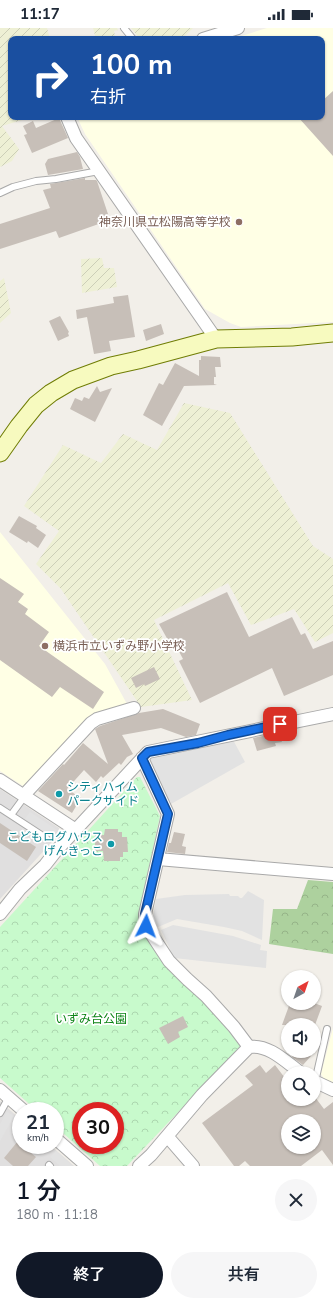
<!DOCTYPE html>
<html lang="ja">
<meta charset="utf-8">
<style>
body{margin:0;font-family:"Nunito Sans","Noto Sans JP",sans-serif;background:#f6f6f7;color:#1f2937;height:100vh;display:flex;flex-direction:column;font-size:15px;white-space:nowrap}
*{box-sizing:border-box;margin:0}
p{font-size:13px;color:#747a83}
.icon{flex:none;width:22px;height:22px;fill:none;stroke:currentColor;stroke-width:2;stroke-linecap:round;stroke-linejoin:round}
.map{position:relative;height:1138px;overflow:hidden}
.details{display:flex;flex-direction:column;background:#fff;flex:1}
.details>*{flex:none}
.banner{position:absolute;left:8px;top:8px;width:317px;height:84px;border-radius:8px;box-shadow:0 1px 3px #0004;background:#1a4fa0;color:#fff;overflow:hidden}
.needle{width:26px;rotate:40deg}
.controls{position:absolute;left:281px;top:942px;display:grid;gap:8px}
.controls a{display:grid;place-items:center;width:40px;height:40px;border-radius:50%;background:#fff;box-shadow:0 1px 3px #0004;font-size:20px}
.speed{position:absolute;left:12px;top:1074px;display:flex;gap:8px;font-size:20px;font-weight:700;text-align:center}
.speed>*{display:grid;place-content:center;width:52px;height:52px;border-radius:50%;background:#fff;box-shadow:0 1px 3px #0004;line-height:1}
.speed small{font-size:10px;font-weight:400}
.speed .limit{border:6px solid #d22;background:#fff;color:#111}
.pin{position:absolute;display:grid;place-items:center;width:34px;height:34px;color:#fff;margin:-17px;border-radius:8px;box-shadow:0 2px 6px #0006}
.me{position:absolute;width:44px;margin:-22px;rotate:3deg;stroke-linejoin:round;filter:drop-shadow(0 0 3px #0008)}
.turn{display:flex;align-items:center;gap:14px;height:84px;padding:0 16px;font-size:18px}
.turn .icon{width:52px;height:52px;stroke-width:2.5}
.turn b{display:block;font-size:28px;line-height:34px}
.round{display:grid;place-items:center;flex:none;width:42px;height:42px;border-radius:21px;background:#f6f6f7}
.headline{display:flex;align-items:center;justify-content:space-between;height:68px;padding:0 16px}
h1{font-size:24px;font-weight:600;line-height:30px;color:#111827}
.cta{display:flex;gap:8px;margin-top:auto;padding:8px 16px}
.cta a{flex:1;height:46px;border-radius:24px;background:#111827;color:#fff;font-size:16px;font-weight:600;line-height:46px;text-align:center}
.cta a+a{background:#f6f6f7;color:#1f2937}
.status{display:flex;justify-content:space-between;align-items:center;height:28px;padding:0 20px;background:#fff;direction:ltr}
.status svg{height:11px;fill:currentColor}
.map>svg:first-child{display:block}
</style>
<div class="status"><b>11:17</b><svg viewBox="0 0 49 12"><path d="M0 12V9h3v3zM5 12V6h3v6zM10 12V3h3v9zM15 12V0h3v12zM26 1h20v11H26zM47 4h2v5h-2z"/></svg></div>
<div class="map">
<svg width="333" height="1138" viewBox="0 0 333 1138">
<defs>
<pattern id="farmland-furrows" width="10" height="10" patternUnits="userSpaceOnUse"><rect width="10" height="10" fill="#eef0d5"/><path d="M-1 1l2-2M0 10L10 0M9 11l2-2" fill="none" stroke="#ccceb7"/></pattern>
<pattern id="forest-crowns" width="20" height="18" patternUnits="userSpaceOnUse"><rect width="20" height="18" fill="#add19e"/><path d="M2 6a3 3 0 1 1 6 0M12 15a3 3 0 1 1 6 0" fill="none" stroke="#95b388"/></pattern>
<pattern id="park-crowns" width="20" height="18" patternUnits="userSpaceOnUse"><rect width="20" height="18" fill="#c8facc"/><path d="M2 6a3 3 0 1 1 6 0M12 15a3 3 0 1 1 6 0" fill="none" stroke="#acd6af"/></pattern>
</defs>
<rect width="100%" height="100%" fill="#f2efe9"/>
<path fill="#e0dfdf" d="M0 761 59 800V806L0 871Z
M0 1073 21 1092V1117H50L74 1138H0Z"/>
<path fill="#ffffe5" d="M267 0H333V294L241 299 230 295 205 281 85 106 77 89H322V11H232Z
M0 504 105 636 127 676 90 689 23 758 0 743Z
M333 1000V1056L326 1054 321 1046Z"/>
<path fill="url(#farmland-furrows)" d="M0 0H47L50 11H11V89H32L2 98 19 121 12 133 0 139Z
M93 0H117L118 2 114 3 115 8 108 11H96Z
M131 0H193L184 9 179 11H140Z
M102 230 104 240H114L117 259 82 265 81 231Z
M4 250 11 285 0 295V253Z
M184 375 230 385 313 518 333 531V605L315 614 294 581 251 597 228 555 154 592 192 672 141 679 61 561 36 536 59 503 24 478 63 417 101 435 123 406 157 422Z"/>
<path fill="url(#forest-crowns)" d="M308 852 333 854V926L269 916 273 881H297Z"/>
<path fill="url(#park-crowns)" fill-rule="evenodd" d="M137 749H140L160 788 139 885 140 897 161 932 209 979 237 1012 241 1018 127 1138H100L55 1098V1083H37L0 1050V899ZM81 1083H115V1117H81Z"/>
<path fill="#e2e2e2" d="M232 710 245 734 171 776 147 729Z
M30 784 57 802 52 809 25 791Z
M248 863 264 872 262 912 242 903 224 899 177 891 158 899 152 894 156 871 185 867 229 866 230 868H238L240 870H242Z
M173 897 233 908 261 917 260 922 267 923 266 940 174 930 161 902Z
M7 1084 14 1088 0 1113V1096Z
M56 1123 73 1138H60L50 1129Z"/>
<path fill="#c7bfb8" fill-rule="evenodd" d="M333 63V128L298 89H322V73Z
M59 90 68 110 32 125 24 107 27 106 23 98 33 93 36 100Z
M77 124 80 129 83 141 48 147 45 136 48 131Z
M85 150V152H96L97 153 110 192 59 210 56 203 0 221V196L50 180 43 162 51 160 50 156Z
M128 267 135 309 109 313 111 323 94 326 87 289 77 291 76 282 114 275 113 269Z
M60 288 69 304 68 305 69 308 58 313 49 293Z
M161 296 164 306 146 313 143 302Z
M201 328 220 329 221 339H215L216 349H214V356L217 357 184 358 162 398 143 387 159 355 163 357 175 335 199 348V332H201Z
M97 358 100 364 112 360 95 394 70 381 75 370 82 373 84 369 89 371Z
M19 488 37 498 36 500 46 507 38 520 28 513 27 515 9 504Z
M0 550 24 566 18 574 28 581 25 586 49 604 39 618 104 664 93 681 60 659 52 669 0 632Z
M227 564 249 609 292 589 301 607 305 605 313 621 333 613V647L284 668 272 640 200 675 179 633 183 631 173 612 169 614 159 596Z
M154 639 160 651 145 658 144 656 136 660 131 650Z
M163 681 200 696 196 707 186 709 161 700 122 707 133 726 127 729 121 737 119 735 103 750 101 748 96 754 84 742 67 761 81 770 72 785 38 763 63 736 64 737 83 715 108 736 95 701 100 698 139 685Z
M287 703 288 711 281 712 282 714 275 715 276 718 257 723 253 710Z
M0 795 36 819 27 833 0 815Z
M105 801H118V804H122V809H127L128 824H123V829H120V833H104L103 823H95V807H104Z
M174 804 185 806 182 818 186 819 185 826 167 824 169 815H171Z
M290 975H314L322 978 315 997H282Z
M183 988 188 999 178 1004 180 1009 168 1016 159 1000Z
M297 1023H304L311 1028 303 1037 292 1029Z
M260 1037 266 1045 275 1037 288 1054V1071H301L305 1077 315 1069 324 1081 333 1074V1137L322 1122 301 1138H250L245 1133 239 1138H234L202 1095 253 1057 245 1048ZM288 1093H314V1119H288Z
M18 1113 21 1117 36 1129 28 1138H13L4 1130Z"/>
<g fill="none" stroke-linecap="round" stroke-linejoin="round">
<defs>
<path id="lane" d="M124 0 133 11
M0 165 13 159 36 153 56 151 99 143
M0 780 46 810
M11 787 25 768
M315 1054 327 1001
M0 1085 9 1069
M49 1137 50 1138"/>
<path id="street" d="M203 11 238 0
M67 89 76 110 216 311
M142 730 168 786 145 886 146 898 169 933 187 951 206 968 234 999 249 1019
M0 752 76 802
M24 767 91 695 97 691 134 680
M158 831 333 846
M0 886 20 861 45 837 56 823 148 724 333 686
M314 1053 333 1062
M0 1062 24 1083
M167 1108 193 1138
M55 1110 87 1138
M139 1138 151 1127 202 1067 249 1019C269 1016 286 1034 301 1045"/>
<path id="secondary" d="M0 425 19 398 36 377 51 365 73 352 111 338 138 332 216 311 292 309 333 305"/>
</defs>
<use href="#lane" stroke="#a9a9a9" stroke-width="8"/>
<use href="#street" stroke="#a9a9a9" stroke-width="14"/>
<use href="#secondary" stroke="#707d05" stroke-width="19"/>
<use href="#lane" stroke="#fff" stroke-width="6"/>
<use href="#street" stroke="#fff" stroke-width="12"/>
<use href="#secondary" stroke="#f7fabf" stroke-width="17"/>
</g>
<g fill="none" stroke-linecap="round" stroke-linejoin="round">
<defs>
<path id="route" d="M146 898 145 886 168 786 142 730 148 724 198 715 228 707 280 696"/>
</defs>
<use href="#route" stroke="#114b97" stroke-width="10"/>
<use href="#route" stroke="#1a73e8" stroke-width="7"/>
</g>
<g fill="#8d6e63" stroke="#fff" stroke-width="1.5">
<circle cx="239" cy="194" r="4"/>
<circle cx="45" cy="618" r="4"/>
</g>
<g fill="#0f9aa8" stroke="#fff" stroke-width="1.5">
<circle cx="59" cy="766" r="4"/>
<circle cx="111" cy="816" r="4"/>
</g>
<g text-anchor="middle" stroke-width="3.5" stroke-linejoin="round" paint-order="stroke">
<g font-size="12" fill="#785e54" stroke="#fff" text-anchor="end">
<text x="231" y="198">神奈川県立松陽高等学校</text>
<text x="53" y="622" text-anchor="start">横浜市立いずみ野小学校</text>
</g>
<g font-size="12" fill="#0d838f" stroke="#fff" text-anchor="start">
<text x="67" y="763">シティハイム<tspan x="67" dy="14">パークサイド</tspan></text>
<text x="103" y="813" text-anchor="end">こどもログハウス<tspan x="103" dy="14">げんきっこ</tspan></text>
</g>
<g font-size="12" fill="#0c8416" stroke="#fff">
<text x="91" y="995">いずみ台公園</text>
</g>
</g>
</svg>
<div class="controls">
<a><svg class="needle" viewBox="-14 -14 28 28"><path d="M0-13l5 13h-10z" fill="#e53935"/><path d="M0 13l5-13h-10z" fill="#747a83"/></svg></a>
<a><svg class="icon" aria-label="sound" viewBox="0 0 24 24"><path d="M4 9h4l5-4v14l-5-4H4zM17 9q2 3 0 6"/></svg></a>
<a><svg class="icon" aria-label="search" viewBox="0 0 24 24"><circle cx="10" cy="10" r="6"/><path d="M15 15l6 6"/></svg></a>
<a><svg class="icon" aria-label="layers" viewBox="0 0 24 24"><path d="M12 4l9 5-9 5-9-5zM3 14l9 5 9-5"/></svg></a>
</div>
<div class="speed"><div>21<small>km/h</small></div><div class="limit">30</div></div>
<div class="pin" style="left:280px;top:696px;background:#d93025"><svg class="icon" aria-label="arrive" viewBox="0 0 24 24"><path d="M6 21V4h12l-3 4 3 4H6"/></svg></div>
<svg class="me" style="left:146px;top:898px" viewBox="-20 -20 40 40"><path d="M0-17L14 15 0 8-14 15z" fill="#1a73e8" stroke="#fff" stroke-width="4"/></svg>
<div class="banner">
<div class="turn"><svg class="icon" aria-label="right" viewBox="0 0 24 24"><path d="M7 20v-9h11M14 6l5 5-5 5"/></svg><div><b>100 m</b>右折</div></div>
</div>
</div>
<section class="details">
<div class="headline"><div><h1>1 分</h1><p>180 m · 11:18</p></div><a class="round"><svg class="icon" aria-label="close" viewBox="0 0 24 24"><path d="M6 6l12 12M18 6L6 18"/></svg></a></div>
<div class="cta"><a>終了</a><a>共有</a></div>
</section>
